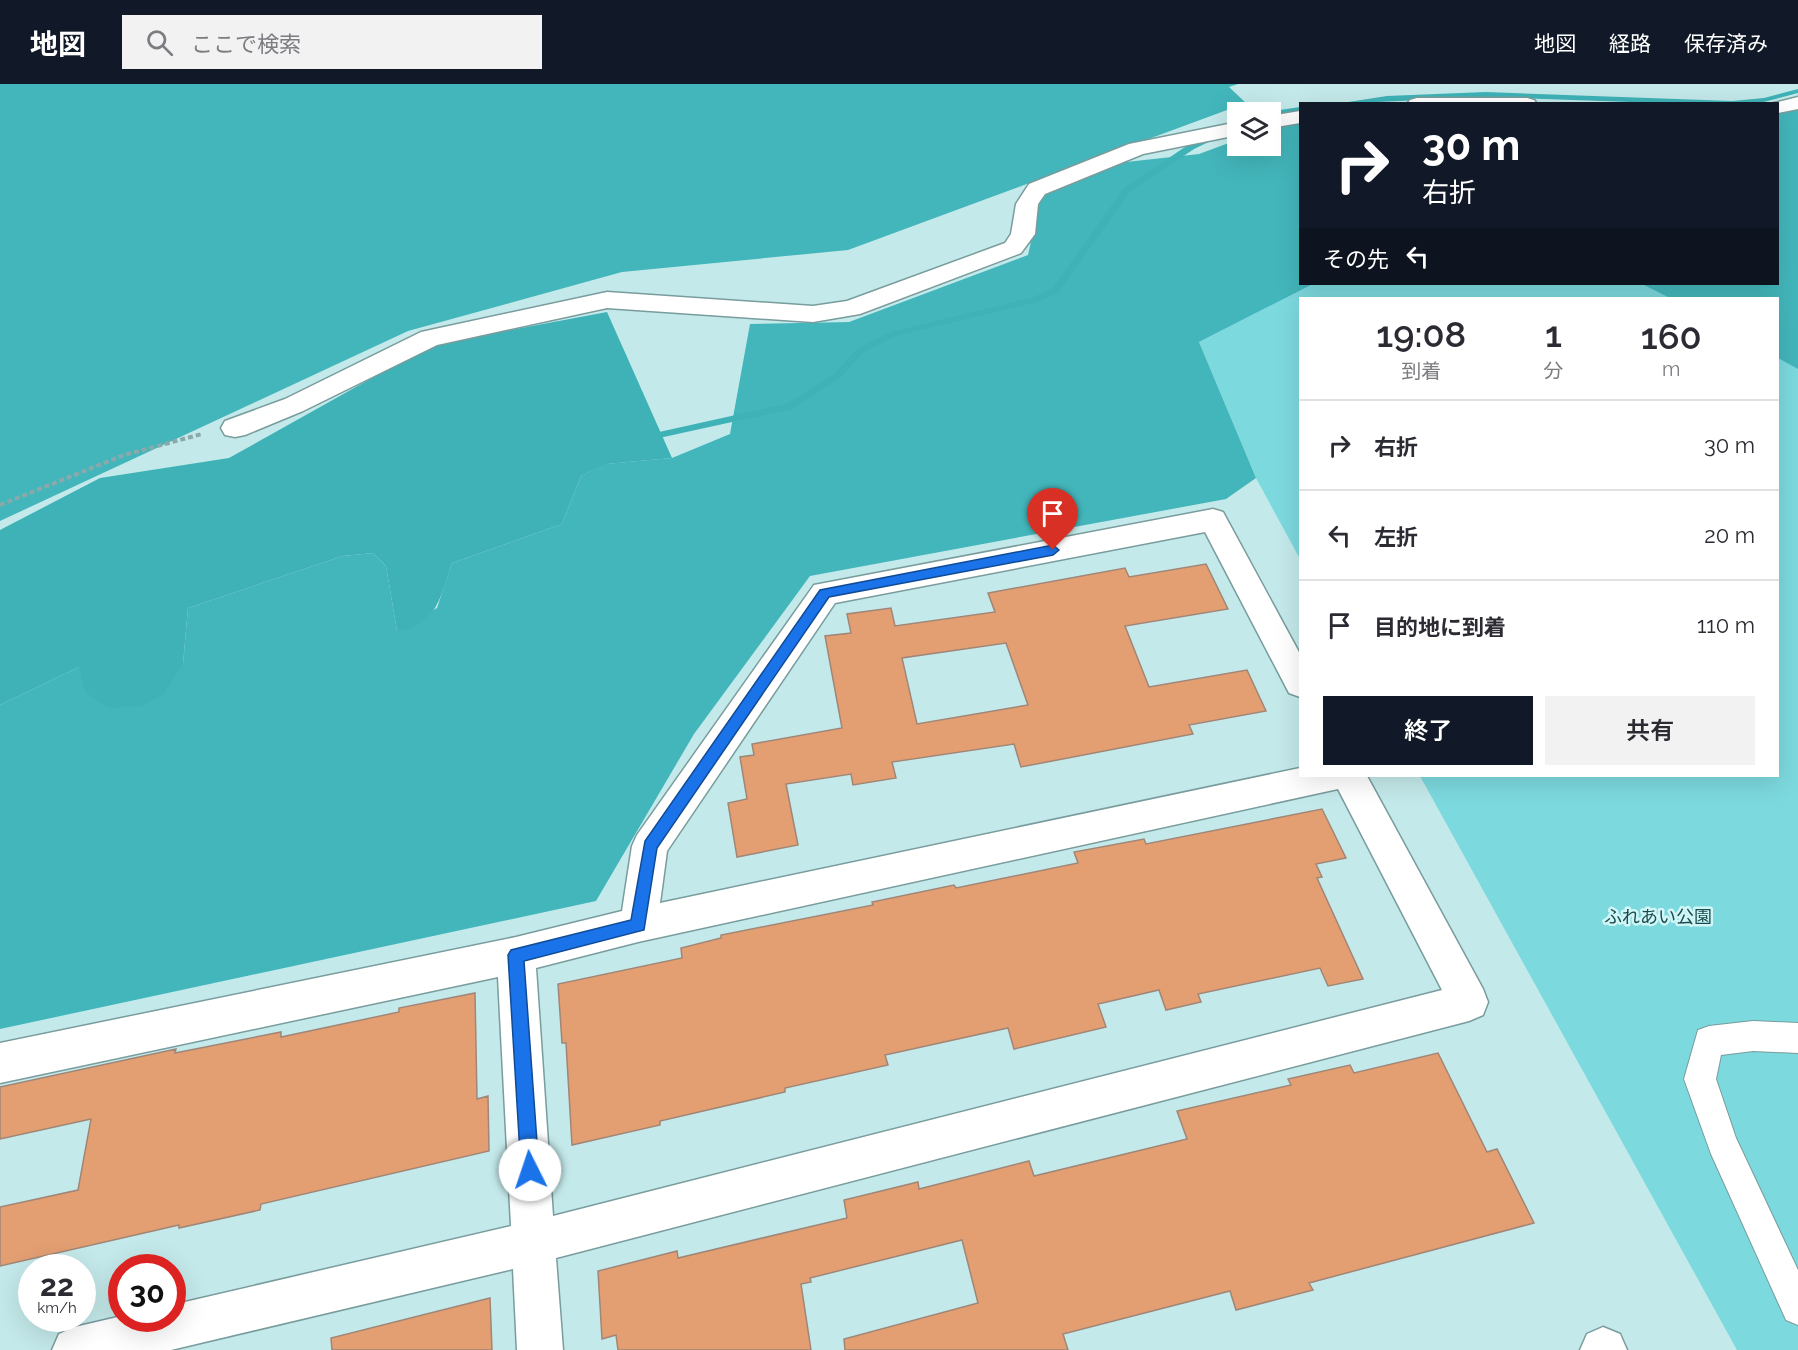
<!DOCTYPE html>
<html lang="ja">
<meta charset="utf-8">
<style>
body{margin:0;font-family:Raleway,"Noto Sans JP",sans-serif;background:#f2f2f3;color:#2b2b33;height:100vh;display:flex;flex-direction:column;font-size:22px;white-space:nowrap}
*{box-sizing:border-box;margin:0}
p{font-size:20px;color:#7c7c81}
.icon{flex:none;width:33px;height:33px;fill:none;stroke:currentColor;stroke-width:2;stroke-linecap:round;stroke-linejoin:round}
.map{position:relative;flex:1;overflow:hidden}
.sheet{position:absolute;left:1299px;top:213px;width:480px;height:480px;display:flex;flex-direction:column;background:#fff;border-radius:0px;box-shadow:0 6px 24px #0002}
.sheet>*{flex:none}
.banner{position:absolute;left:1299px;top:18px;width:480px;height:183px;border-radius:0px;box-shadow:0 6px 24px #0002;background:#111827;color:#fff;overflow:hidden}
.tools{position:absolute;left:1227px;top:18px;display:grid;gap:12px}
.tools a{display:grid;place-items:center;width:54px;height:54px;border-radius:0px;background:#fff;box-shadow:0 6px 24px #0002;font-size:30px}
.speed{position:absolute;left:18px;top:1170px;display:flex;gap:12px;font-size:30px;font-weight:700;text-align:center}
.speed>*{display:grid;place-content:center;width:78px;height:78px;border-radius:50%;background:#fff;box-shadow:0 6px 24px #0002;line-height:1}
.speed small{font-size:15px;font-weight:400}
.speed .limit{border:9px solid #d22;background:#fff;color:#111}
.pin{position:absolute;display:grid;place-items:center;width:51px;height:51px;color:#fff;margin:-62px -26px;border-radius:50% 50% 50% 0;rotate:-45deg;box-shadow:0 0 6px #0007}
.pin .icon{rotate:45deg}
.me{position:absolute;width:66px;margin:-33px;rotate:356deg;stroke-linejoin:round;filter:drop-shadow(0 0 4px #0008)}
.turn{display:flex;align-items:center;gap:21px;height:126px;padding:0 24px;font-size:27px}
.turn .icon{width:78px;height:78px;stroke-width:2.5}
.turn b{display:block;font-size:42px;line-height:51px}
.then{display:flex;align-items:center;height:57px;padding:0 24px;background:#0003;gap:12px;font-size:22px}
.eta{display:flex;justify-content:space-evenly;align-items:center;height:102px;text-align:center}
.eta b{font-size:36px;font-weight:600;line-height:42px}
.button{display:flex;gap:12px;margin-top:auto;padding:12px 24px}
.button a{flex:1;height:69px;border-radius:0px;background:#111827;color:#fff;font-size:24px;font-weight:600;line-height:69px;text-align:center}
.button a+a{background:#f2f2f3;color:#2b2b33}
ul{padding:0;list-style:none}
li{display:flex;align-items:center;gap:18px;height:90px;padding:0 24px;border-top:2px solid #e1e1e2}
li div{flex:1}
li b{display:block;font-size:22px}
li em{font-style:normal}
header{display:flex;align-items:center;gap:36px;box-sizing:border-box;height:84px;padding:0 30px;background:#111827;color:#fff}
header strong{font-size:28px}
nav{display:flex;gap:33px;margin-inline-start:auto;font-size:21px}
.search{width:420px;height:54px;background:#f2f2f3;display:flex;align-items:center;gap:15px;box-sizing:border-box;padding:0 21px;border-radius:0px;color:#7c7c81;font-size:22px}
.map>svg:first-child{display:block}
</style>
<header>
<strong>地図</strong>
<div class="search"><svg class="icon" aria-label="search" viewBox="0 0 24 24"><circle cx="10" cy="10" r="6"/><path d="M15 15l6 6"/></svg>ここで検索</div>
<nav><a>地図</a><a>経路</a><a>保存済み</a></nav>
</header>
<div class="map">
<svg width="1798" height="1266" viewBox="0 0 1798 1266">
<rect width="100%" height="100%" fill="#c4e9ea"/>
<path fill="#7cd9de" d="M1313 200H1650L1699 214H1300V475L1256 394 1199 258Z
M1778 241 1798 248V1266H1737L1420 692H1778Z"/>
<path fill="#43b6bb" d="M0 0H1238L1229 3 1246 19 848 166 622 188 408 247 0 437Z
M1798 23V285L1778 274V214H1670L1642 200H1778V30Z
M1300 39V200H1313L1199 258 1256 394 1226 415 810 492 694 650 596 817 0 945V621L79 583 183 580 188 524 343 472 373 469 386 482 397 547 437 524 452 479 562 440 581 392 605 380 672 374 730 350 750 240 849 238 1028 171 1042 109 1117 79 1199 70 1237 56 1238 62H1270L1271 44Z"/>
<path fill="#3eb2b7" d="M607 228 672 374 606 380 581 392 562 440 452 479C441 512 436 543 397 547L386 482 373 469 343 472 188 524 183 580 164 610 142 622 109 624 85 608 79 583 0 621V446L100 394 229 374 431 261Z"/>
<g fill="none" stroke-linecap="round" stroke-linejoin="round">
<path fill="#3eb2b7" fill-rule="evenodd" d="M1798 5V9L1764 18 1751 20H1686L1486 13 1335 20 1387 12 1486 8 1732 17 1764 14Z
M1300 23V27L1270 31V28H1267Z
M1214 50 1221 52 1194 65 1130 108 1058 209 1037 218 896 252 864 268 839 295 792 325 650 356 645 353 650 350 786 320 833 291 858 264 890 248 1031 214 1052 205 1124 104 1188 61Z"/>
</g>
<path fill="#e39f72" stroke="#a08677" stroke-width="1.5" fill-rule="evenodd" d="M1206 480 1228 525 1125 542 1149 603 1247 586 1266 627 1189 641 1193 650 1021 683 1014 660 892 678 896 694 853 701 851 690 786 700 798 761 737 773 728 719 747 715 740 673 754 671 752 660 842 644 825 552 851 549 847 530 891 524 895 542 995 528 988 509 1125 484 1129 493ZM1006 559 1028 621 917 640 902 574Z
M1322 725 1346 774 1316 780 1322 793 1317 794 1363 895 1328 902 1320 884 1198 910 1201 918 1166 926 1159 906 1098 920 1106 943 1014 965 1008 944 885 971 888 981 785 1004V1008L660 1037V1041L572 1061 566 959H562L558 900 682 874 681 864 721 854V851L873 821 872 818 954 801 956 804 1078 779 1074 768 1144 755 1146 760Z
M475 909 477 1015 488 1012 489 1067 261 1120 260 1126 179 1144V1141L0 1182V1123L78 1106 91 1035 0 1055V1003L176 965 175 969 281 948V953L399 928V924Z
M1438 969 1487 1068 1497 1065 1534 1139 1309 1199 1313 1206 1236 1226 1230 1207 1063 1250 1068 1266H845L844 1255 978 1219 962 1156 810 1194 811 1198 801 1200 811 1266H618L616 1251 602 1255 598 1187 677 1167 678 1174 847 1134 844 1116 918 1098 919 1105 1029 1077 1034 1092 1187 1055 1177 1027 1291 1001 1288 995 1350 981 1354 989Z
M490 1214 492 1266H332L331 1254Z"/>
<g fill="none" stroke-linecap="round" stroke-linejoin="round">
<defs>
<path id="lane" d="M1753 937 1798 939V969L1753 967 1721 971 1716 995 1736 1054 1798 1186V1241L1786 1236 1711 1070 1684 995 1698 946 1709 942Z"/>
<path id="street" d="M1798 13V25L1778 29V20H1770Z
M1417 14H1527L1534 16 1537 20H1407L1410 16Z
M1300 27V39L1270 44V32Z
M1238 38V51L1143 70 1045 110 1038 120 1035 150 1021 169 860 230 813 238 607 224 437 261 303 327 245 351 235 353 225 351 221 344 225 337 285 315 421 248 607 208 813 222 847 217 1005 159 1011 150 1016 120 1029 100 1129 60Z
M1213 425 1223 428 1300 570V613L1289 609 1205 448 835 519 667 767 660 819 1300 684V692H1367L1483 905 1488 918 1483 931 1469 937 556 1174 563 1266H517L513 1185 171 1266H52L59 1250 75 1243 122 1232V1234H172V1221L511 1142 498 893 0 999V959L516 853 622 827 632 762 637 751 814 501ZM1338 705 1442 906 553 1132 536 884 638 858Z
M1603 1243 1620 1250 1627 1266H1580L1587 1250Z"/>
</defs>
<use href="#lane" stroke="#799c9d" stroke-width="2"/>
<use href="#street" stroke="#799c9d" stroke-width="3"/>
<path stroke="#8ba9aa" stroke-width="4" stroke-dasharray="5 3" stroke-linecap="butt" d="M0 421 124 371 202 350"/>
<use href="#lane" fill="#fff" fill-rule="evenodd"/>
<use href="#street" fill="#fff" fill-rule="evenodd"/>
</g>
<path fill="#1a73e8" stroke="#114b97" stroke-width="1.5" d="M1053 461 1059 466 1053 471 829 513 657 764 644 846 524 877 539 1086 536 1092 530 1095 524 1092 521 1086 508 871 511 866 631 836 645 757 820 506Z"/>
<g text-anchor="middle" stroke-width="5" stroke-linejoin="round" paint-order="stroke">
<g font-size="18" fill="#1a4c4e" stroke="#d1f6f8">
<text x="1658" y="839">ふれあい公園</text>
</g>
</g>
</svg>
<div class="tools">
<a><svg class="icon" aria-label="layers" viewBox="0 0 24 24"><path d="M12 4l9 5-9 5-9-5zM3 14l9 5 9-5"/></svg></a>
</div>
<div class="speed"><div>22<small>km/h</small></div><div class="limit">30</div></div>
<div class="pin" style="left:1053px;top:466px;background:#d93025"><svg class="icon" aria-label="arrive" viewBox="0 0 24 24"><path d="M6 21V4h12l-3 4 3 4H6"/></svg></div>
<svg class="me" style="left:530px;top:1086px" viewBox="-20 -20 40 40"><circle r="19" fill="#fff"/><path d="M0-13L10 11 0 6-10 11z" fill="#1a73e8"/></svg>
<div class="banner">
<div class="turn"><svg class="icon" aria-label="right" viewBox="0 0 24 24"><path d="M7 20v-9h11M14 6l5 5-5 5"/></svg><div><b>30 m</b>右折</div></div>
<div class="then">その先<svg class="icon" aria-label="left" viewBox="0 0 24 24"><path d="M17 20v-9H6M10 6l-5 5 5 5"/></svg></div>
</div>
<section class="sheet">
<div class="eta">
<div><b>19:08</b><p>到着</p></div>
<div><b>1</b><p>分</p></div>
<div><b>160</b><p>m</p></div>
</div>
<ul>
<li><svg class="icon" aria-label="right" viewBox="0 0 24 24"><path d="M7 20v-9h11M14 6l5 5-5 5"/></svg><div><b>右折</b></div><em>30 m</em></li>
<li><svg class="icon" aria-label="left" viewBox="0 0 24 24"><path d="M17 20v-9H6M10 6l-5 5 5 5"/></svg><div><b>左折</b></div><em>20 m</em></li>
<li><svg class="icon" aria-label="arrive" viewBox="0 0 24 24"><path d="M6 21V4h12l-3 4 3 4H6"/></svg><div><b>目的地に到着</b></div><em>110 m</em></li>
</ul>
<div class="button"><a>終了</a><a>共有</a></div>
</section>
</div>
